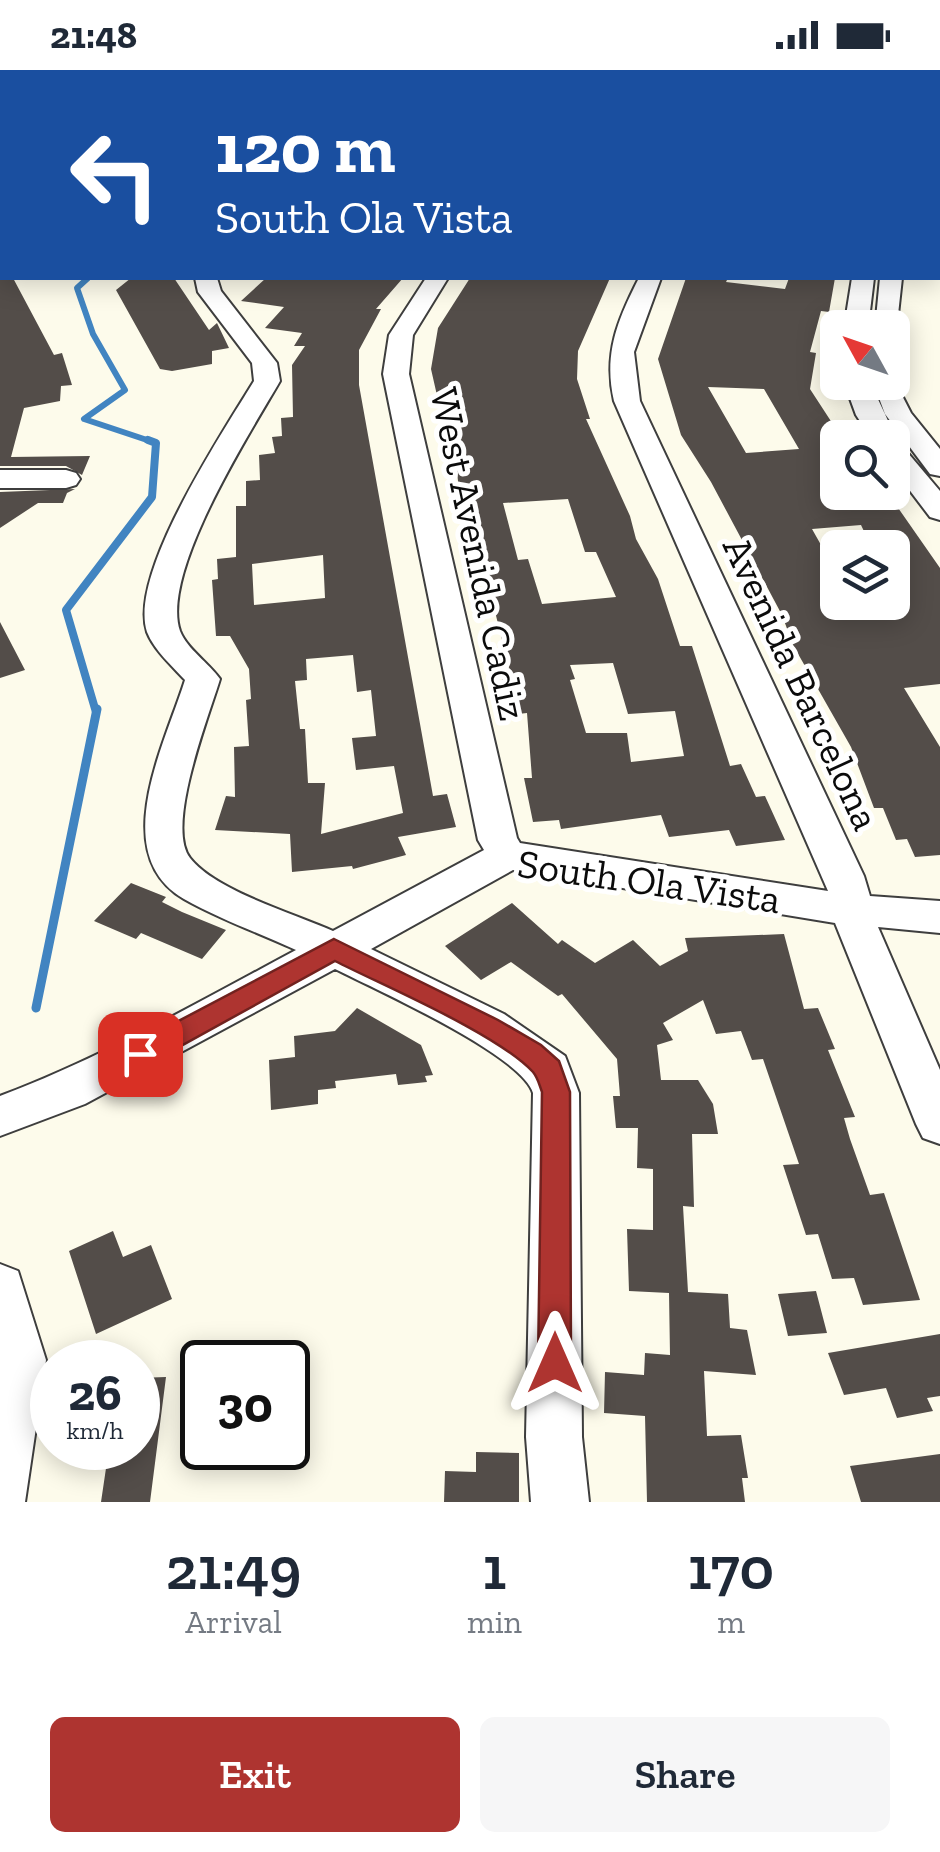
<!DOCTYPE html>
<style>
body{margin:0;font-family:"Zilla Slab",serif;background:#f6f6f7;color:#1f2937;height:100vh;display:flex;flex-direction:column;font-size:38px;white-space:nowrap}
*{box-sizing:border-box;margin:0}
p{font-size:32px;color:#747a83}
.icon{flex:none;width:55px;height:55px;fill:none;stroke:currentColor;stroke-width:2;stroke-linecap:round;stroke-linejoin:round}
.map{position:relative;height:1432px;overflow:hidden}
.drawer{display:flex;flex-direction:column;background:#fff;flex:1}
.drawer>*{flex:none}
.banner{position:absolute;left:0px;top:0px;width:940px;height:210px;box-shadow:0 5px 25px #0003;background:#1a4fa0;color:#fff;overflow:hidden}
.needle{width:65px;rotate:310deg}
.controls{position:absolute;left:820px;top:240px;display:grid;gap:20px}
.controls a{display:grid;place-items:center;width:90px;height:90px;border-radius:15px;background:#fff;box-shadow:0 5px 25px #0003;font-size:50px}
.speed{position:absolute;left:30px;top:1270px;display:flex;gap:20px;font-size:50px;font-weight:700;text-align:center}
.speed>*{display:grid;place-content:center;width:130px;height:130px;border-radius:50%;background:#fff;box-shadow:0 5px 25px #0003;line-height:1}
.speed small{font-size:25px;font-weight:400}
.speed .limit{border:5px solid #111;border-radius:15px;background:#fff;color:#111}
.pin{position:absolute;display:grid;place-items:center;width:85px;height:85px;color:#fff;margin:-42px;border-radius:20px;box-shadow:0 5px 15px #0006}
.me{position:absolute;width:110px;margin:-55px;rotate:0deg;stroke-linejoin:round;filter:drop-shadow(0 0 8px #0008)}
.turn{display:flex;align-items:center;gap:35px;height:210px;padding:0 50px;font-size:45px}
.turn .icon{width:130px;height:130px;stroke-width:2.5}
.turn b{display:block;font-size:70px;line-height:85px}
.eta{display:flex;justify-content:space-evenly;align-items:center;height:170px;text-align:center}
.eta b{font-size:60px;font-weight:600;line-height:70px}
.cta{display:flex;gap:20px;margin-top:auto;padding:20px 50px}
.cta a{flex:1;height:115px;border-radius:15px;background:#ae3430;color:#fff;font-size:40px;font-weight:600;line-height:115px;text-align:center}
.cta a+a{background:#f6f6f7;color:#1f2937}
.status{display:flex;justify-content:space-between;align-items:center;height:70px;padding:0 50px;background:#fff;direction:ltr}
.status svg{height:28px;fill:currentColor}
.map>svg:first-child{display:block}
</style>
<div class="status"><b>21:48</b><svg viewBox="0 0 49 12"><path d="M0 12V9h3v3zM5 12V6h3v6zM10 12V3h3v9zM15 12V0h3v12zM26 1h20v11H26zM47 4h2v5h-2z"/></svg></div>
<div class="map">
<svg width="940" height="1432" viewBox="0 0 940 1432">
<rect width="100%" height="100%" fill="#fdfbeb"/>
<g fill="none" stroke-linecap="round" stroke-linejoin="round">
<path stroke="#4184c1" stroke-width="6" d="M88 208 77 218 93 264 125 320 84 349 156 373"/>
<path stroke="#4184c1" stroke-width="8" d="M96 642 66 540 152 427 156 373 148 370"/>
<path stroke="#4184c1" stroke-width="9" d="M36 938 97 639"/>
</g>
<path fill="#534d49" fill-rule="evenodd" d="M13 208 54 285 62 283 72 315 61 316 60 331 24 338 11 387 90 386 82 405 66 396H0V209Z
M131 208H174L209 260 217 253 229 278 212 281V294L172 301 160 299 116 220Z
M266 208H403L376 239H381L359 280V315L433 726 447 724 456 757 398 767 406 785 353 799 352 796 292 802 290 764 215 760 226 726 235 727 234 677 249 676 246 630 251 629 249 599 230 566H216L212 510 218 509 217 489 236 487V436H246V411L260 410 259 385 275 383 272 367 282 366 281 348 293 347 292 295 305 276H294L302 263 265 258 284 237 241 231ZM323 485 325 528 254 535 252 494ZM353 585 357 622 371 620 376 666 352 668 356 700 394 696 403 743 321 764 325 713H308L305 659H300L295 611 307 610 306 589Z
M470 208H610L578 281 577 309 590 349H586L630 446 636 469 658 509 680 576H692L730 696 741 694 756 727 765 726 785 770 736 776 729 760 669 767 661 745 561 759 559 750 533 752 524 708H532L527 643 509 645 500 598H509L474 457 462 451 455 381 448 374 431 299 438 258ZM568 429 585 482H596L616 527 542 534 528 489 518 490 503 433ZM613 593 628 644 675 641 684 686 631 692 627 663H586L570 610 575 609 570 595Z
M686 208H728L726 212 785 219 789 208H835L829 242 821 241 810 282 816 283 810 319 838 362V422H887L940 498V614L904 618 940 677V785L915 787 907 769 896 770 883 738H874L851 677 793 575 782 545 711 412 681 365 658 289ZM708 317 764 319 799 379 746 383ZM861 455 872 478H892V532H838V505L812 459Z
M75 419 67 423 63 433H38L0 458V422Z
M0 552 25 600 0 608Z
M131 813 166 827 162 832 182 842 226 860 202 889 141 863 136 869 94 851Z
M512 833 558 874 562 870 595 893 633 870 660 896 688 881 685 868 784 864 804 939 818 938 835 979 828 980 855 1047 844 1048 850 1069 870 1125 884 1123 920 1230 863 1235 854 1208 832 1209 818 1164 806 1165 783 1095 799 1094 763 989 752 990 741 961 716 964 703 930 663 953 673 970 657 975 661 1010H698L713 1034 718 1064H692L694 1137 683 1136 688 1222 728 1224 730 1258 747 1260 756 1305 704 1301 707 1366 741 1365 748 1408H742L745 1432H647L645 1346 604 1343 605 1302 644 1305 645 1283 670 1285 669 1223 629 1221 627 1159 653 1160V1099L637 1098 638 1058H616L613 1026H620L617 989 562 924 558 926 511 892 481 910 445 876Z
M357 938 421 975 433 1005 425 1006 427 1012 398 1015 396 1004 335 1011 336 1018 318 1020V1034L271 1040 269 990 295 987 294 966 335 961Z
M113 1161 123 1187 151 1175 172 1229 96 1264 69 1181Z
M816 1221 827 1263 788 1266 778 1224Z
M940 1264V1326L927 1328 933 1341 897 1348 886 1318 844 1325 828 1283Z
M166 1307 150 1432H101L109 1378H138V1308Z
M476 1382 519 1383V1432H444L445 1401 476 1402Z
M940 1384V1432H861L850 1396Z"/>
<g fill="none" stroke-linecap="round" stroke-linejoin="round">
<defs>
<path id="minor" d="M0 82H2V94H0Z
M940 172V186H938V173Z
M2 190V204L0 205V191Z
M195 208H217L221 221 277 293 280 311C250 363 160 503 180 561 187 579 209 593 220 609 209 646 165 756 190 788 216 821 293 843 333 861L484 780 478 770 383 304 389 265 426 208H448L413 265 409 304 517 768 520 773 828 821 614 331C603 284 618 249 639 208H661L634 282 640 331 864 806 870 826 940 831V863L878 857 940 1000V1074L923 1068 916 1054 835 853 513 800 371 879 504 944 565 986 579 1023 582 1367 589 1432H531L526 1367 533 1023C522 985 375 919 335 899L85 1034 0 1066V1026C103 987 199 932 296 880 259 863 219 849 184 829 107 784 165 674 185 610 173 597 154 580 147 562 128 504 223 362 254 311L252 293 198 222Z
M852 208H874L868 258H844Z
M880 208H902L896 263 892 264V258H875Z
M892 306 911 343 940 379V406L930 404 885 344 873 312H892Z
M844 312H870L897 370 940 421V450L930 447 892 397V368H871L856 345Z
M0 400H66L76 403 80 409 76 415 66 418H0Z
M0 1194 18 1201 46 1290 25 1432H0Z"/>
<path id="major" d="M0 45 2 46V59H0Z
M938 133H940V147H938Z"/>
<path id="highway" d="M0 0H47L49 2H2V7Z
M202 0H268L270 2H204Z
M938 83H940V99H938Z"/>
</defs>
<use href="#minor" stroke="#3e3e3e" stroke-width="4"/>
<use href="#major" stroke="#1c1c1c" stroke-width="5"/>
<use href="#highway" stroke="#1c1c1c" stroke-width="6"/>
<use href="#minor" fill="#fff" fill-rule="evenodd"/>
<use href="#major" fill="#edd76c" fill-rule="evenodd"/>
<use href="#highway" fill="#e8a85f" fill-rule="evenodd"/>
</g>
<path fill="#ae3430" stroke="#71221f" stroke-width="2.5" d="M334 869 498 950 541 975 559 991 570 1022 571 1293 566 1305 555 1310 543 1305 538 1293 542 1022C539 1014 538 1008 533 1002 496 963 386 917 335 891L150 993 140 996 131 993 127 984 131 976Z"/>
<g text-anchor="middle" stroke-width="10" stroke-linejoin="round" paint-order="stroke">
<g font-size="40" fill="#0b0b0b" stroke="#fff">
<text transform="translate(479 484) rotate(78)" y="14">West Avenida Cadiz</text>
<text transform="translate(802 613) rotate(65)" y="14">Avenida Barcelona</text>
<text transform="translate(649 811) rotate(8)" y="14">South Ola Vista</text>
</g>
</g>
</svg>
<div class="controls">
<a><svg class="needle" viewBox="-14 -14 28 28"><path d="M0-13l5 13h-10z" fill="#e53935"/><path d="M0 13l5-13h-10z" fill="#747a83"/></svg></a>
<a><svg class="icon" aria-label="search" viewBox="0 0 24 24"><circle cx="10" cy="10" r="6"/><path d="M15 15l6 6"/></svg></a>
<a><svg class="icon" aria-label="layers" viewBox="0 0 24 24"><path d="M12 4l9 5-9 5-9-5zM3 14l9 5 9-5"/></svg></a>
</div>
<div class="speed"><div>26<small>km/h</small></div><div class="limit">30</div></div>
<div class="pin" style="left:140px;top:984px;background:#d93025"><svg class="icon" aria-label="arrive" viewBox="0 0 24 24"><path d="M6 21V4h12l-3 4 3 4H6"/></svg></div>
<svg class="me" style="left:555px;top:1293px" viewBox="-20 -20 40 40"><path d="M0-17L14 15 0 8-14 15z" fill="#ae3430" stroke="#fff" stroke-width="4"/></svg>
<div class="banner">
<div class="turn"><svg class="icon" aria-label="left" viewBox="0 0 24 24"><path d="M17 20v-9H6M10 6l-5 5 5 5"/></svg><div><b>120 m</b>South Ola Vista</div></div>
</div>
</div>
<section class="drawer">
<div class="eta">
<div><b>21:49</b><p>Arrival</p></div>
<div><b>1</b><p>min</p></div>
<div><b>170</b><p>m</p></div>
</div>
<div class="cta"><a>Exit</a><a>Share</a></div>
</section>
